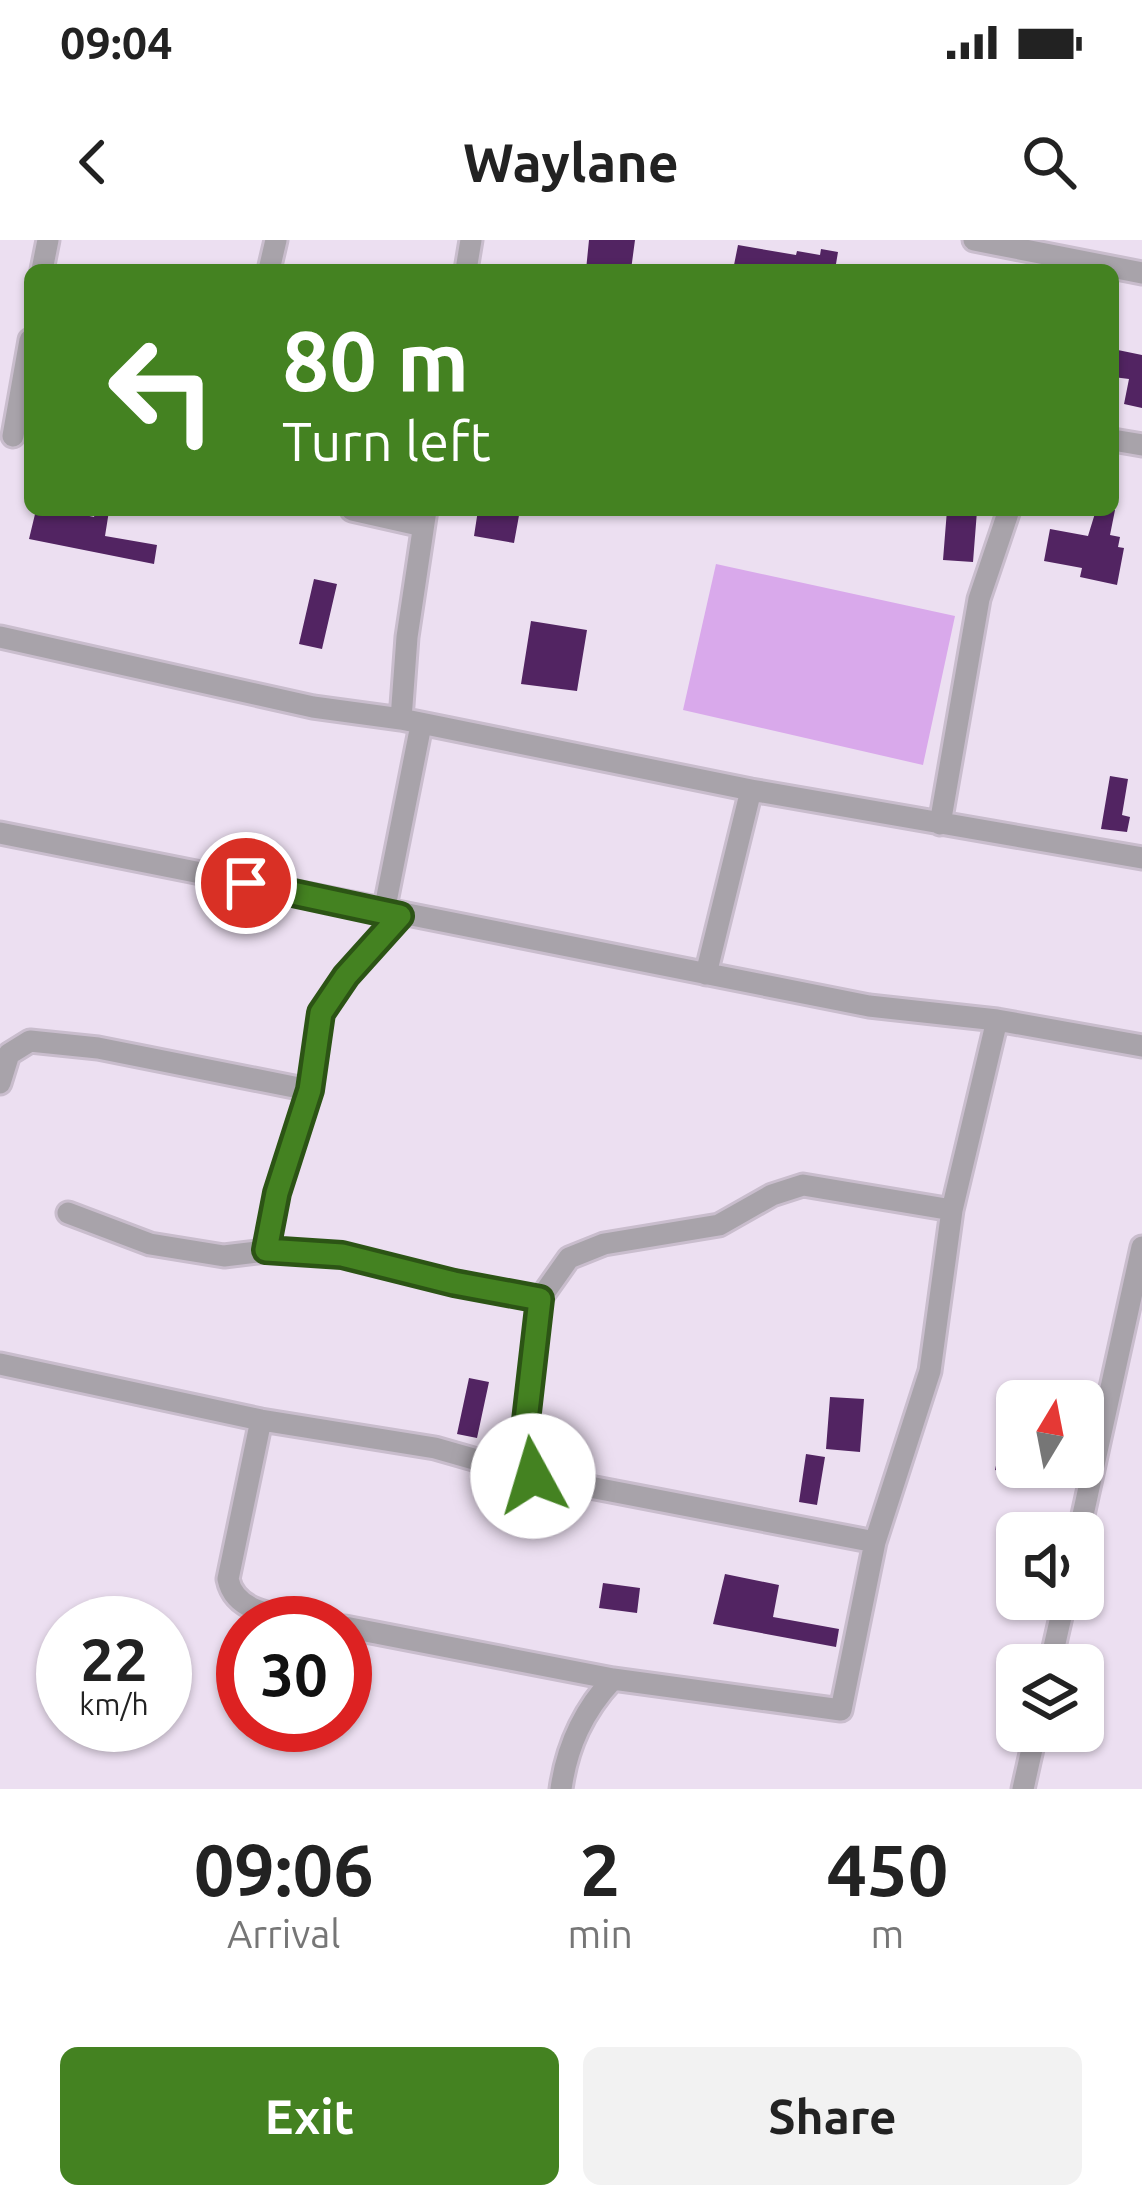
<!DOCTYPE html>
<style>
body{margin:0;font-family:Ubuntu,sans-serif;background:#f2f2f2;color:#222;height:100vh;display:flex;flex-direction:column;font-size:45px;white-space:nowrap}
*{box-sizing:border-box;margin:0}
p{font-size:39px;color:#767676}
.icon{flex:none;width:66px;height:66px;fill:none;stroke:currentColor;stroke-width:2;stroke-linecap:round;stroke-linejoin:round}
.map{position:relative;height:1549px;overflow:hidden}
.sheet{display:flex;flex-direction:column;background:#fff;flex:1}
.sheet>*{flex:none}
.top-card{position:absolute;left:24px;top:24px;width:1095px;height:252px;border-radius:18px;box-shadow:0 3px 9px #0004;background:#448221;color:#fff;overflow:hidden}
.needle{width:78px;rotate:10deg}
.fabs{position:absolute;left:996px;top:1140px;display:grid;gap:24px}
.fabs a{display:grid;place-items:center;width:108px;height:108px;border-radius:18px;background:#fff;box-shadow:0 3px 9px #0004;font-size:60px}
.speed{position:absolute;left:36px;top:1356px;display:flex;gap:24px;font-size:60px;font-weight:700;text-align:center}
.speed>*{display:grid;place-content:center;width:156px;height:156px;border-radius:50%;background:#fff;box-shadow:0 3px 9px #0004;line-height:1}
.speed small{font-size:30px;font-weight:400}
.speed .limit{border:18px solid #d22;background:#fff;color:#111}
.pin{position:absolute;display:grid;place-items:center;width:102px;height:102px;color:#fff;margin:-51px;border:6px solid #fff;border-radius:50%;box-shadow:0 3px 12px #0007}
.me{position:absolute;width:132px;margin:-66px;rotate:354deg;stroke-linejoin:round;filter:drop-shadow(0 0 9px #0008)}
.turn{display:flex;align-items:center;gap:42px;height:252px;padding:0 60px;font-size:54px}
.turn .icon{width:156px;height:156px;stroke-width:2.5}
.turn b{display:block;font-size:84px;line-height:102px}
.eta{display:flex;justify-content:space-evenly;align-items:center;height:204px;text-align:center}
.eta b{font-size:72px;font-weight:700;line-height:84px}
.cta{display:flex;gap:24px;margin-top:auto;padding:24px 60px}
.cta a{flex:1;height:138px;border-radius:18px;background:#448221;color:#fff;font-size:48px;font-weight:700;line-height:138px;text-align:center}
.cta a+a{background:#f2f2f2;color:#222}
.status{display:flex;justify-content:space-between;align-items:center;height:84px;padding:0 60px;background:#fff;direction:ltr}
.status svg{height:33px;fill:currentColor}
header{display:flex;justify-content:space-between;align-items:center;height:156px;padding:0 60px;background:#fff;font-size:54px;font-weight:700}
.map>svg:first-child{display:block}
</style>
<div class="status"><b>09:04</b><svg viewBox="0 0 49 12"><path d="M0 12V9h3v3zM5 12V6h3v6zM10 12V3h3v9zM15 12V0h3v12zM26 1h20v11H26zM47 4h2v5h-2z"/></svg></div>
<header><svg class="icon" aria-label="back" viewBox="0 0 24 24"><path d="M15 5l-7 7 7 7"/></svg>Waylane<svg class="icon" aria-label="search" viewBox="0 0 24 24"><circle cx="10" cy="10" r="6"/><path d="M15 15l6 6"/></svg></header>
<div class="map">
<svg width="1142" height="1549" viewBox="0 0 1142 1549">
<rect width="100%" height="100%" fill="#ecdff1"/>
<path fill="#d9a9eb" d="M716 324 955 376 923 525 683 470Z"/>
<path fill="#522462" d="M589 0H635L631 30H586Z
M738 5 796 15 797 11 820 15 821 9 838 12 835 30H760L734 25Z
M1113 109 1142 115V168L1124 164 1129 139 1113 137Z
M36 270H62L94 277 96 270 109 271 105 296 157 305 154 324 29 299Z
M478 270H520L514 303 474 296Z
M947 270 977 271 973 322 943 320Z
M1096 270H1115L1110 295 1120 297 1118 307 1124 308 1117 345 1080 337 1082 328 1044 321 1050 289 1088 296Z
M314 339 337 344 322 409 299 404Z
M531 381 587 390 577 451 521 444Z
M1110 536 1128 539 1122 575 1130 577 1127 592 1101 589Z
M469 1138 489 1142 477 1198 457 1194Z
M1012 1154 1017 1155 1015 1234 995 1230Z
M830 1157 864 1159 860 1212 826 1209Z
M806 1214 825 1217 817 1265 799 1262Z
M725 1334 779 1345 773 1377 839 1389 836 1407 713 1384Z
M603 1343 640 1348 637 1373 599 1368Z"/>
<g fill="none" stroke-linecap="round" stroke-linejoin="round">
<defs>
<path id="minor" d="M974 0 1142 33
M42 30 48 0
M269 30 276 0
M466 30 471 0
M13 196 30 100
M1113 200 1142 205
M352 270 423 286
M0 397 313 467 401 479 751 550 1142 618
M401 479 407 397 426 270
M940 584 979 359 1009 270
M0 593 869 766 997 780 1142 806
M384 672 421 485
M706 734 751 550
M0 843 9 814 30 801 98 808 309 850
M68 973 150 1004 224 1016 266 1011 342 1015 454 1043 540 1059
M266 1011 277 953 309 850 321 773 346 737 400 675
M0 1124 261 1180 435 1208 533 1236 875 1302
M261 1180 228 1339C236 1379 292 1376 326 1383
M533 1236 524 1198 540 1059 569 1018 604 1004 719 985 772 955 803 945 952 970
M1079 1293 1142 1007
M345 1387 613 1439 841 1470 875 1302 930 1131 952 970 997 780
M1050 1425 1065 1359
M561 1549C567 1506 583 1471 613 1439
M1023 1549 1036 1491"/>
</defs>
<use href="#minor" stroke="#c9bdcd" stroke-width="27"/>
<use href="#minor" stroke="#a8a3aa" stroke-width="21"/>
</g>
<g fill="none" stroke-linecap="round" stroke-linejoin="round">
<defs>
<path id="route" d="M246 643 400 676 346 736 321 773 310 850 277 953 266 1010 342 1015 454 1043 540 1059 524 1198 533 1236"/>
</defs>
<use href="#route" stroke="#2c5415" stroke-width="30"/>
<use href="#route" stroke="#448221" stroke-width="21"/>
</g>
</svg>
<div class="fabs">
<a><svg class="needle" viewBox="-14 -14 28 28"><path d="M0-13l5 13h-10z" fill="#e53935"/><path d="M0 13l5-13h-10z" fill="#767676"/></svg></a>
<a><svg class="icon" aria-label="sound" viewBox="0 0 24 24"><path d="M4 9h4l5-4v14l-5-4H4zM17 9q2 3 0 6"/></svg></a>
<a><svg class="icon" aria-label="layers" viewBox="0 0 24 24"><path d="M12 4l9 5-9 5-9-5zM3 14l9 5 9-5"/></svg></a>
</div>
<div class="speed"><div>22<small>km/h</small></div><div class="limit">30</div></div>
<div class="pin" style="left:246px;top:643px;background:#d93025"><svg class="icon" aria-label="arrive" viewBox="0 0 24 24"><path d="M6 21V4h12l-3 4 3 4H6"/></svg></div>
<svg class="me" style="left:533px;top:1236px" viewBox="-20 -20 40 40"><circle r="19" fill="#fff"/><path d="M0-13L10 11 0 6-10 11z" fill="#448221"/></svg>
<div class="top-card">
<div class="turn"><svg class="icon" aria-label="left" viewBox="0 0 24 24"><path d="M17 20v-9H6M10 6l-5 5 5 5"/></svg><div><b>80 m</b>Turn left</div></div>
</div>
</div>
<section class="sheet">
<div class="eta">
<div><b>09:06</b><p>Arrival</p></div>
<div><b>2</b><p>min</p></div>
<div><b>450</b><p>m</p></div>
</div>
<div class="cta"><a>Exit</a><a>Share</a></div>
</section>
